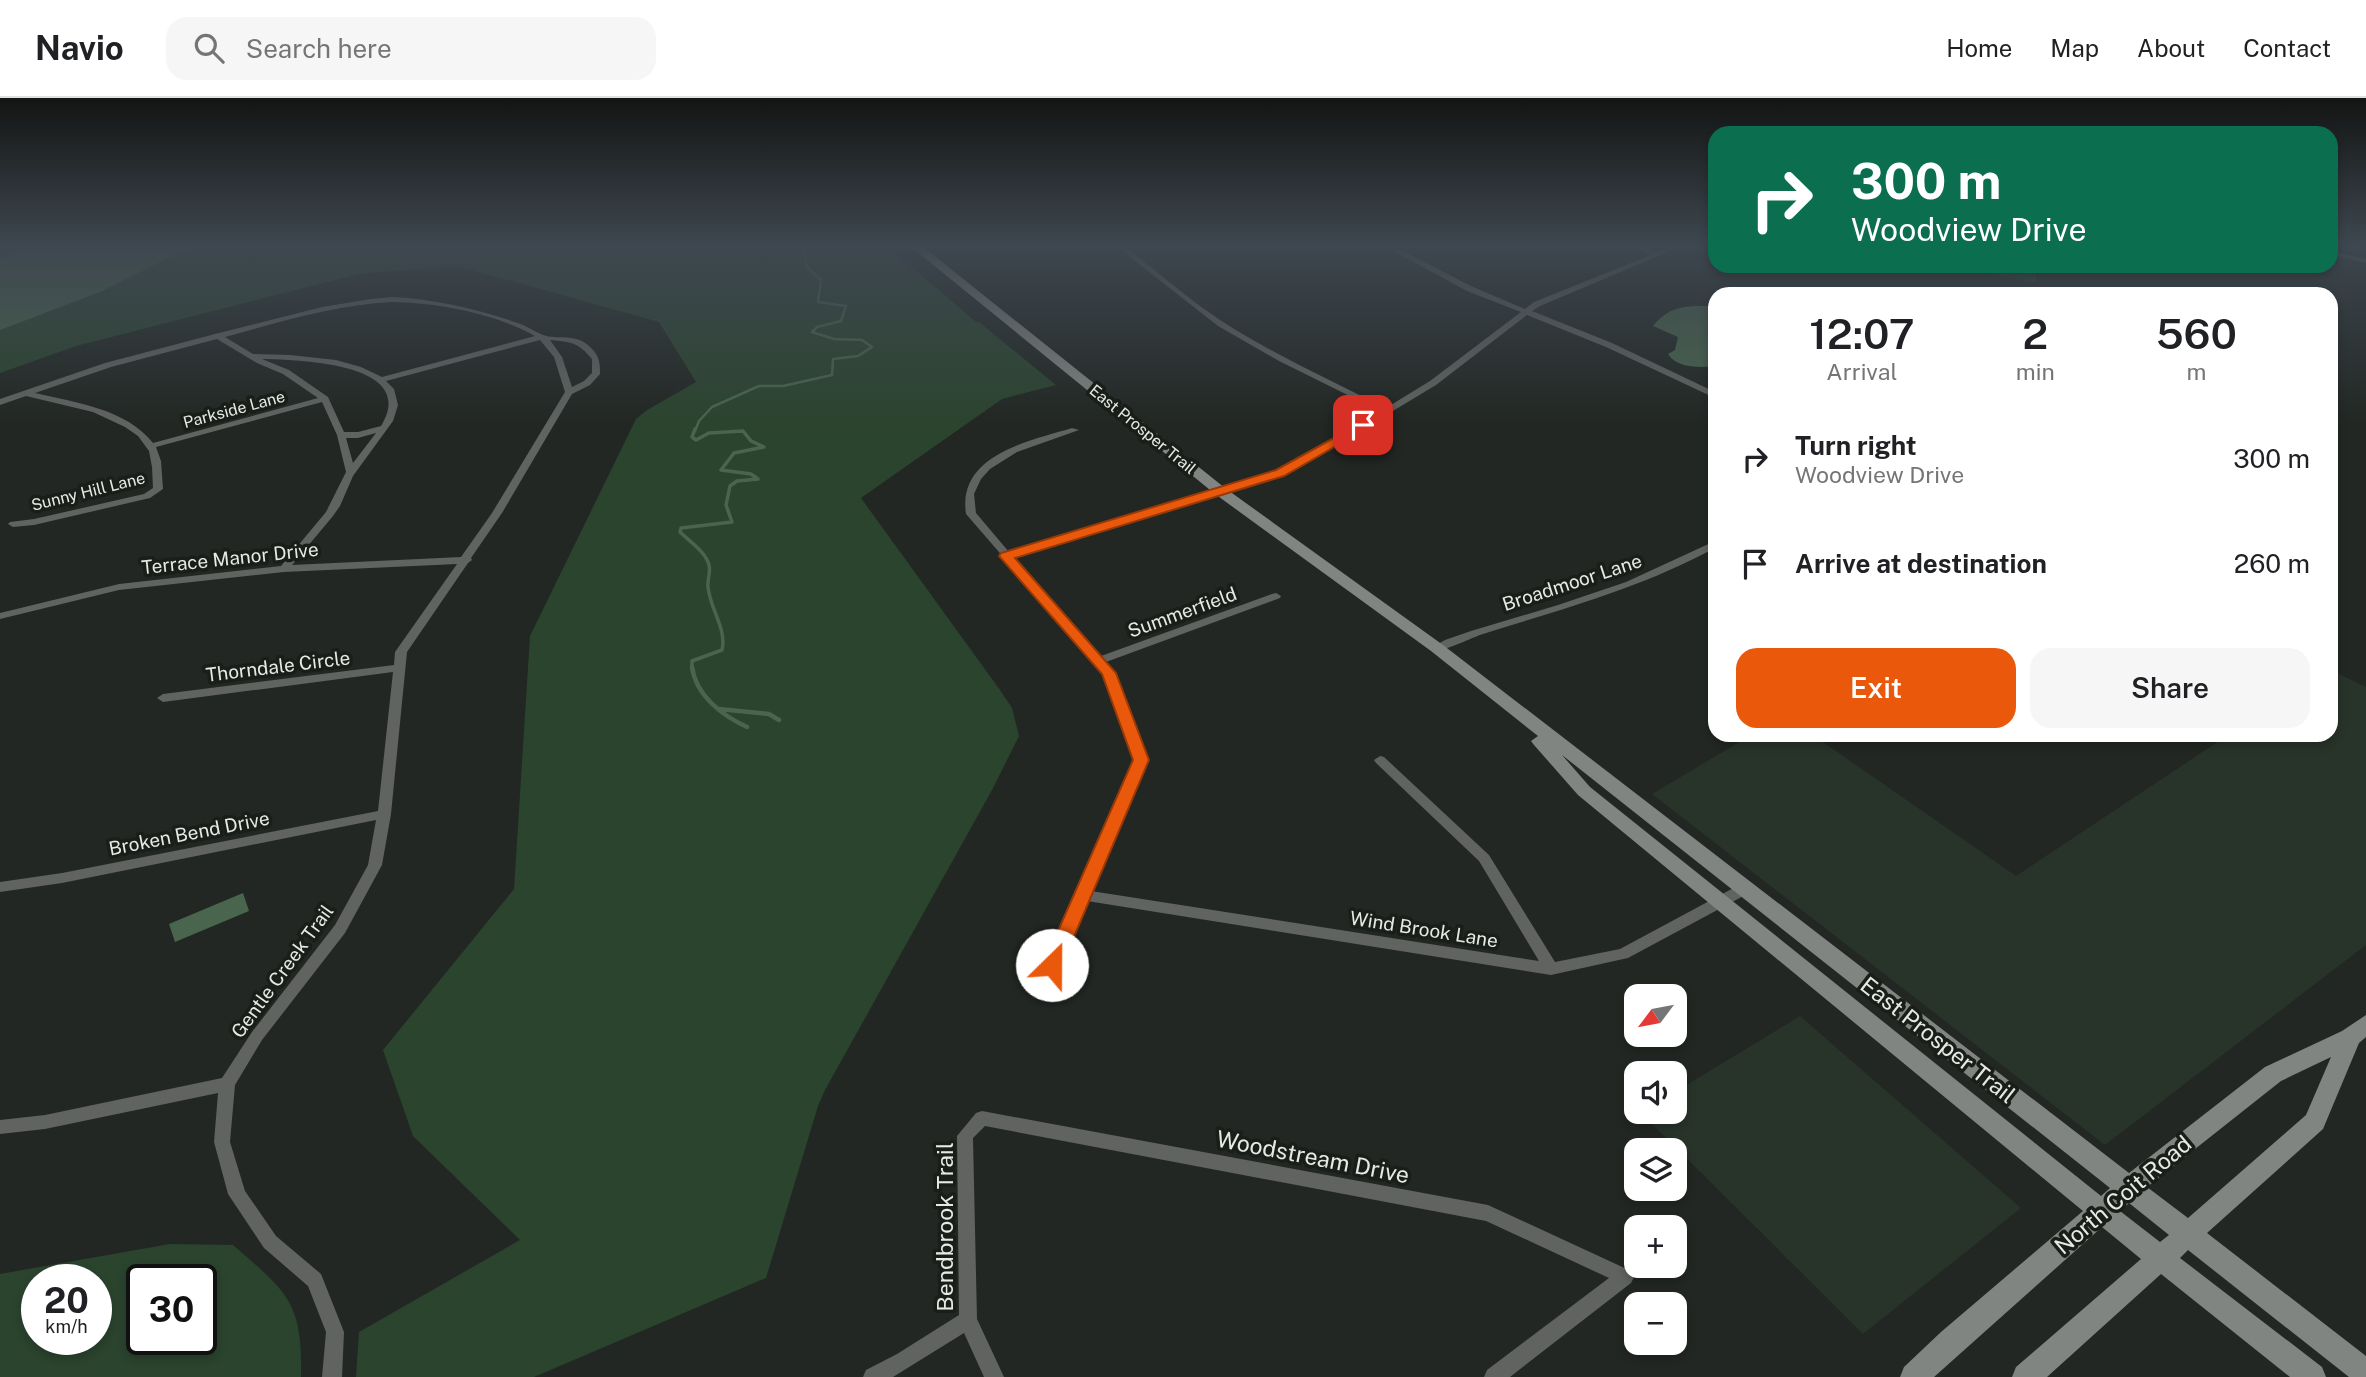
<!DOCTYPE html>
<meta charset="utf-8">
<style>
body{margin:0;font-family:"Public Sans",sans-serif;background:#f6f6f6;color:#202124;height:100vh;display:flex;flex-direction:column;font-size:26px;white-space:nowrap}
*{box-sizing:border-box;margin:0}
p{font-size:23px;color:#757577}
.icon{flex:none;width:38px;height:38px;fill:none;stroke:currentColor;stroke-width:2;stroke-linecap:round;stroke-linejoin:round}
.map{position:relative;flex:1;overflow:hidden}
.panel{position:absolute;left:1708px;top:189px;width:630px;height:455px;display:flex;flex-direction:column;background:#fff;border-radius:21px;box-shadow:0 4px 10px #0003}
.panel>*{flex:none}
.hud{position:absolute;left:1708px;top:28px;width:630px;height:147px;border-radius:21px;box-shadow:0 4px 10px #0003;background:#0b6e4f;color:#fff;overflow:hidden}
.needle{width:46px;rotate:238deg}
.buttons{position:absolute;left:1624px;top:886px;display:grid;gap:14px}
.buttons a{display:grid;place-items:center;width:63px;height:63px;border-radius:14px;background:#fff;box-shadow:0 4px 10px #0003;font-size:35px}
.speed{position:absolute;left:21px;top:1166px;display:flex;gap:14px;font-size:35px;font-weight:700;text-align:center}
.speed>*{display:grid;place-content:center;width:91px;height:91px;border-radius:50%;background:#fff;box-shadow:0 4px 10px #0003;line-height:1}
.speed small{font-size:18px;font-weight:400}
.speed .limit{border:4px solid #111;border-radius:10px;background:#fff;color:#111}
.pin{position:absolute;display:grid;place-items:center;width:60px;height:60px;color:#fff;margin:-30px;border-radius:14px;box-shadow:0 4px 10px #0006}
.me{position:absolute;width:77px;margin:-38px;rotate:23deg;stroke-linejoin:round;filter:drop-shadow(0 0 5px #0008)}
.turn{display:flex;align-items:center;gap:24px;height:147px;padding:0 28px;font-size:32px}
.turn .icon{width:91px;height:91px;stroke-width:2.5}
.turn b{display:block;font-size:49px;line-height:60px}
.eta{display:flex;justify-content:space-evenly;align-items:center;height:119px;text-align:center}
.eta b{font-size:42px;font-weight:600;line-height:49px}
.button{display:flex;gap:14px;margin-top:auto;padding:14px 28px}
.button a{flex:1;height:80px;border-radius:21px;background:#ea580c;color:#fff;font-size:28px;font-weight:600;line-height:80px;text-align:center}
.button a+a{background:#f6f6f6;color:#202124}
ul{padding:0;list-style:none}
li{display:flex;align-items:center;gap:21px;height:105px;padding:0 28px}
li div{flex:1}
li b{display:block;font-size:26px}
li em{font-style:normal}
header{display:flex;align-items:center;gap:42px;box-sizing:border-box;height:98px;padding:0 35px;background:#fff;border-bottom:2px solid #e0e0e0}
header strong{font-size:33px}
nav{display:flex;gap:38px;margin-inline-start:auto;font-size:24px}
.search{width:490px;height:63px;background:#f6f6f6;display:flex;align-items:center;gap:18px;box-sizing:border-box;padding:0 24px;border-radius:21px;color:#757577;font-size:26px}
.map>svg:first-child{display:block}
</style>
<header>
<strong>Navio</strong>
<div class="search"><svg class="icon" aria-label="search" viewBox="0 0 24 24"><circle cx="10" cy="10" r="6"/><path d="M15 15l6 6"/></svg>Search here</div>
<nav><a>Home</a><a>Map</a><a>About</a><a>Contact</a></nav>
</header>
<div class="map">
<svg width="2366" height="1279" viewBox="0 0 2366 1279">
<rect width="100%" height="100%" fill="#222723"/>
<path fill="#283329" d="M2331 572 2366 589V847L2105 1047 1652 696 1751 637H1813L2016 778 2228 637H2331Z
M1800 918 2021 1110 1863 1236 1641 1015 1675 1013V994Z"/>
<path fill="#2b442e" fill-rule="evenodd" d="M0 148H887L976 224H979L1056 287 1002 301 861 400 1000 592 1012 610 1019 638 992 692 825 992 818 1008 766 1180 534 1279H356L359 1234 520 1142 413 1038 383 952 514 791 530 538 636 321 647 312 696 284 659 224 458 168 358 176 76 248 0 275Z
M1947 168H2037L2035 184Z
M170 1146 233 1147C287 1194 303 1204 301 1279H0V1176ZM37 1181H96V1241H37ZM142 1181H201V1241H142Z"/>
<path fill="#49654d" d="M23 148H210L176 156 100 194 0 232V160Z
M1715 208V268C1700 270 1676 270 1668 256L1675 252 1678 239 1653 228C1671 206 1688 208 1715 208Z
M243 795 249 813 175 844 169 826Z"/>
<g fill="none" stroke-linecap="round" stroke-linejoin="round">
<path stroke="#49654d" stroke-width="2.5" d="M695 333 699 323 712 309 759 288H783L832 277 833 261 858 258 872 249 862 242 834 241 812 234 817 229 841 223 846 208 818 204 821 182 807 169 804 154 795 148"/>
<path stroke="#49654d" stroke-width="3.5" d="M692 571V563L722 552C727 531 710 511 708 489 707 482 711 474 709 467 706 454 689 443 680 434L681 430 732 424 726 407 730 388 737 383 758 381 751 376 721 372 734 355 764 349 751 343 743 333 709 335 696 342 692 339 695 331"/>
<path stroke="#49654d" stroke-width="4.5" d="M692 569C696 598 723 618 747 629
M719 611 769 616 779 622"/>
<path fill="#606360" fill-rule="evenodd" d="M1116 148H1124C1157 173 1188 201 1223 224 1275 257 1331 283 1386 310L1430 283 1521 214 1467 193 1384 148H1393L1473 189 1525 211 1534 204 1651 157 1632 148H1642L1657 154 1672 148H1682L1540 208 1532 213 1612 245 1715 294V300L1606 249 1527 217 1436 287 1295 372 1266 383 1014 459 1101 558 1272 496 1276 495 1281 498 1280 500 1106 564 1115 574 1147 662 1091 793 1539 863 1479 763 1376 665 1374 662 1380 658 1384 659 1489 757 1555 864 1620 851 1739 787H1749L1751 791 1749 795 1628 860 1551 877 1087 803 1057 871 1052 873 1047 871 1045 867 1135 662 1104 575 966 416C957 357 1029 343 1072 330L1079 332 1017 354 990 371 981 381 974 396 976 415 1009 454 1260 379 1289 368 1380 313 1279 263 1218 228Z
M2331 153 2366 161V165L2331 157Z
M392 199C436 201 477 211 518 225 527 228 535 234 543 237 558 242 575 235 589 248 599 257 600 263 600 276L590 287 572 296 502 415 471 460 472 462 468 465 407 554 391 716 382 767 345 835 262 942 235 987 230 1044 245 1093 276 1138 321 1176 344 1234 342 1279H322L326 1234 308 1188 264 1150 228 1096 214 1044 218 995 45 1031 0 1036V1022L45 1017 222 980 252 934 335 827 368 767 376 722 62 785 0 794V784L62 775 378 713 393 574 163 604 157 600 163 596 394 567 395 554 457 466 284 474 119 492 0 521V515L119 486 281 468 326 414 346 374 337 337 322 304 156 349 161 363 163 391 150 400 34 427 13 429 8 426 10 424 34 421 144 396 153 390 152 369 149 353 138 338 125 329 93 314 26 298 0 307V301L105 265 215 236 322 209 371 201ZM392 204C440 205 493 215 535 238L382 279 361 269 336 262 290 257 253 256 225 239C280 224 335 207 392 204ZM217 241 257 265 283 276 318 300 153 345C125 310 76 305 35 295L111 269ZM540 242 554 259 565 294 492 415 461 459 292 467 333 418 340 408 353 378 393 323 398 307 394 291 386 283ZM550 242C571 244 578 244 592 261V275L584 283 572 289 562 259ZM262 261C297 262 420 264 381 328L358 334H344L328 299 289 272ZM376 335 353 365 346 340H358Z
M1715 443V450C1641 490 1563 511 1483 536 1470 540 1445 554 1433 552L1431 550 1445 542 1471 533 1558 507 1626 484Z
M982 1013 1488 1107 1631 1173 1634 1179 1631 1185 1510 1279H1484L1487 1272 1609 1180 1486 1123 985 1028 973 1040 977 1221 1004 1279H984L964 1235 893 1279H863L866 1272 897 1256 959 1217 957 1038 976 1015Z"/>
<path fill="#818581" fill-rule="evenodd" d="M910 148H922L1225 390 1443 547 2129 1075 2265 969 2342 933 2366 917V939L2359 945 2323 1031 2207 1135 2366 1258V1279H2349L2188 1152 2180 1160 2322 1269 2326 1279H2290L2161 1176 2047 1279H2012L2016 1269 2141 1161 2102 1129 1934 1279H1900L1904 1269 1941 1234 2083 1113 1578 697 1534 647 1531 643 1538 638 1431 553 1215 396ZM1562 657 2110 1090 2101 1098 1590 689ZM2331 959 2306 1017 2188 1120 2147 1089 2281 983ZM2129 1105 2169 1137 2160 1144 2120 1113Z"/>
</g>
<linearGradient id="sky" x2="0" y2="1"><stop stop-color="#131513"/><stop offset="0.45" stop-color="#3e4750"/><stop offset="1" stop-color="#3e4750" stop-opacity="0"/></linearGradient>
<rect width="2366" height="327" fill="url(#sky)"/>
<path fill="#ea580c" stroke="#983908" stroke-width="2" d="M1363 324 1368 327 1367 330 1284 378 1015 460 1116 575 1149 662 1062 867 1059 872 1052 874 1045 872 1043 867 1133 662 1102 576 999 458 1001 455 1276 372Z"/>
<g text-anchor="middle" stroke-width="7" stroke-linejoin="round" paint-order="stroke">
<g font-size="16" fill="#e6e9e6" stroke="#191e19">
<text transform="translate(234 311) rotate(-15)" y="6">Parkside Lane</text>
<text transform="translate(1143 331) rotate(39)" y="6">East Prosper Trail</text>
<text transform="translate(88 393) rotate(-14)" y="6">Sunny Hill Lane</text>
</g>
<g font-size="19" fill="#e6e9e6" stroke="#191e19">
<text transform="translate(230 460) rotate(-6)" y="7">Terrace Manor Drive</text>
<text transform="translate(1572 484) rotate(-18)" y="7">Broadmoor Lane</text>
<text transform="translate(1182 514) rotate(-20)" y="7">Summerfield</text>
<text transform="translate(278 568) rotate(-7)" y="7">Thorndale Circle</text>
<text transform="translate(189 735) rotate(-11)" y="7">Broken Bend Drive</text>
<text transform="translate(1424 831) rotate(9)" y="7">Wind Brook Lane</text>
<text transform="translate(282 873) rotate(-54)" y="7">Gentle Creek Trail</text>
</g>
<g font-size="23" fill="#e6e9e6" stroke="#191e19">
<text transform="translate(1938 942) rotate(38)" y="8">East Prosper Trail</text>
<text transform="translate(1313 1059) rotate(11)" y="8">Woodstream Drive</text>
<text transform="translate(2123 1097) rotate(-40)" y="8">North Coit Road</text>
<text transform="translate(945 1129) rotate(-90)" y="8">Bendbrook Trail</text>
</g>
</g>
</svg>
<div class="buttons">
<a><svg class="needle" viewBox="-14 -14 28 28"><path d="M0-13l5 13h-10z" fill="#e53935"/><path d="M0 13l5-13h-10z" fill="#757577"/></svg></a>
<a><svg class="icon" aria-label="sound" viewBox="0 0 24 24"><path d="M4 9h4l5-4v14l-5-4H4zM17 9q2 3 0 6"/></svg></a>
<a><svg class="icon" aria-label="layers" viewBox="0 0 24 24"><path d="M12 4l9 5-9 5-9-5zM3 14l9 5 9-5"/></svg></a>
<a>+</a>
<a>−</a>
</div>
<div class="speed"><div>20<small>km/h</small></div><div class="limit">30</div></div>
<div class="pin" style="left:1363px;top:327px;background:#d93025"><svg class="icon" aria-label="arrive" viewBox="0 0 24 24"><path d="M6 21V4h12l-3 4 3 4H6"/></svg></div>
<svg class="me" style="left:1052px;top:867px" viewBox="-20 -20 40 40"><circle r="19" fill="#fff"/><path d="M0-13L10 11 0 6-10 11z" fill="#ea580c"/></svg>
<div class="hud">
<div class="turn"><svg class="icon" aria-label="right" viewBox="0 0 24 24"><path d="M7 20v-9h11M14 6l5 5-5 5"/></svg><div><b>300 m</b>Woodview Drive</div></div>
</div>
<section class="panel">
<div class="eta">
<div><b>12:07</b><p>Arrival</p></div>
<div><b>2</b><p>min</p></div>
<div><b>560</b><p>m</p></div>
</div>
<ul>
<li><svg class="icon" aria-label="right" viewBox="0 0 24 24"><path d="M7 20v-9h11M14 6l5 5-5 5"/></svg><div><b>Turn right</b><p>Woodview Drive</p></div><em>300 m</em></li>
<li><svg class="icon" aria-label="arrive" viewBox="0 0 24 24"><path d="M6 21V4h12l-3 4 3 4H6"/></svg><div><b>Arrive at destination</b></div><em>260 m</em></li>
</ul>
<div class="button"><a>Exit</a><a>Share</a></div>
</section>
</div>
